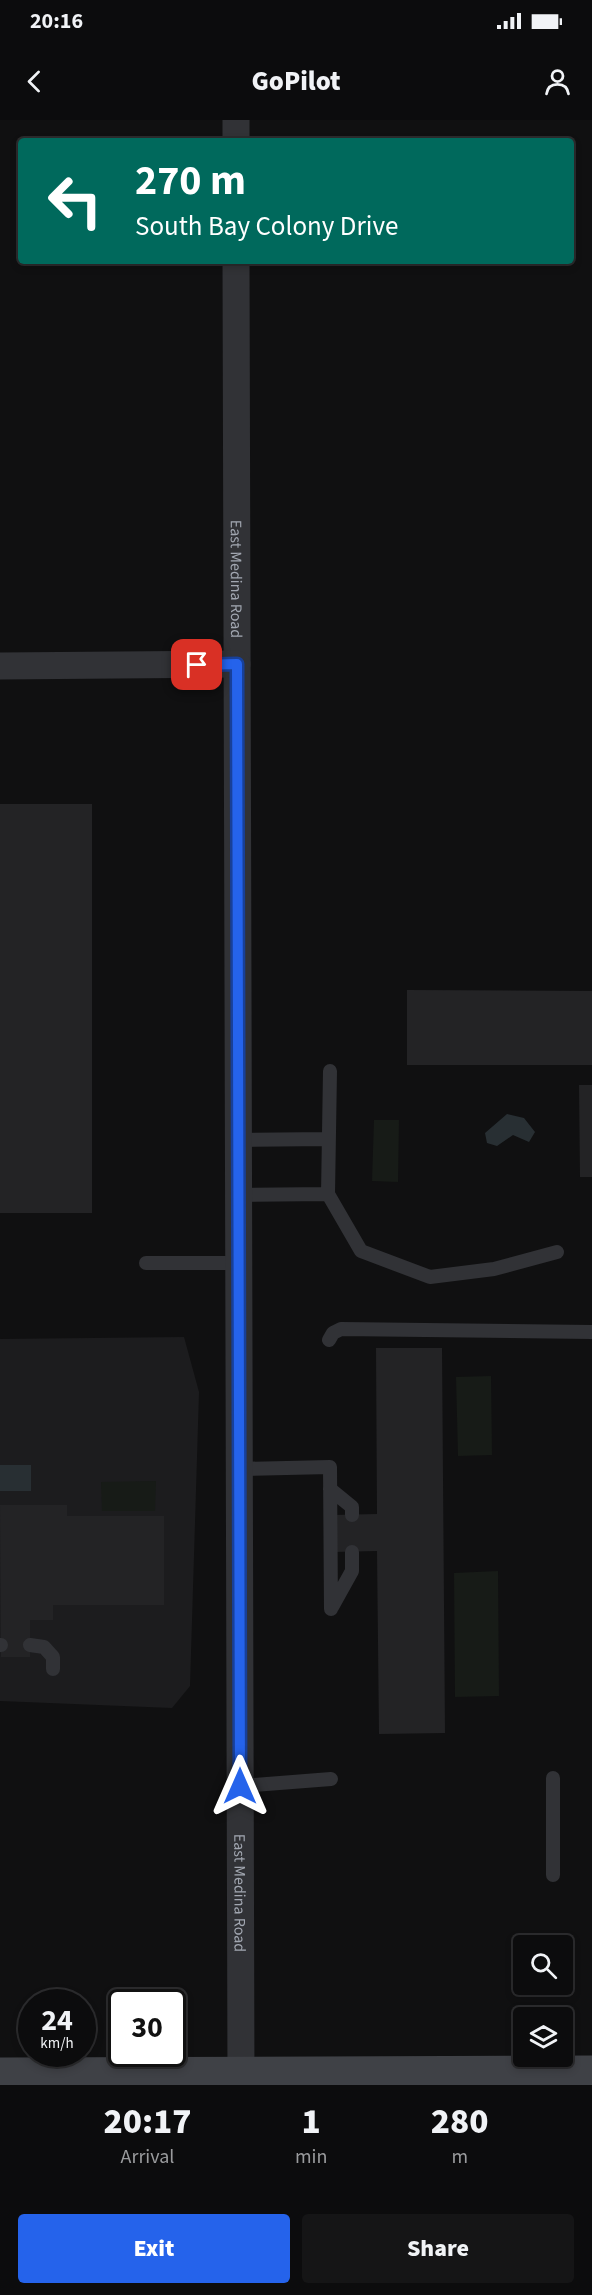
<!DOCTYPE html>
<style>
body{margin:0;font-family:"Source Sans 3",sans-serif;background:#151516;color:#f1f3f6;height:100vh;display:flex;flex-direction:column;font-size:22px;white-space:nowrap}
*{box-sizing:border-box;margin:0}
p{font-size:20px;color:#9a9b9d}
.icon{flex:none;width:33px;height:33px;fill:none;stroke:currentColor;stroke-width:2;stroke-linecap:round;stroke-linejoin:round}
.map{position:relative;height:1965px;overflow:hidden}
.details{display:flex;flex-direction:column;background:#0c0c0d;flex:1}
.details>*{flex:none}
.guide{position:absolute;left:18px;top:18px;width:556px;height:126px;border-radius:6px;box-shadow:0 3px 9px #0003,0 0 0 2px #2c2c2e;background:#00695c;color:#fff;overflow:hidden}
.buttons{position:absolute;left:513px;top:1815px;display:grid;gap:12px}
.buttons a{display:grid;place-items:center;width:60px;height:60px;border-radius:6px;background:#0c0c0d;box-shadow:0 3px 9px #0003,0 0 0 2px #2c2c2e;font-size:30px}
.speed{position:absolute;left:18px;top:1869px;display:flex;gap:12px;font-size:30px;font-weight:700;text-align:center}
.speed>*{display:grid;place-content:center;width:78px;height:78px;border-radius:50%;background:#0c0c0d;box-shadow:0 3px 9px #0003,0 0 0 2px #2c2c2e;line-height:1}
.speed small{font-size:15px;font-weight:400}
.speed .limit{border:3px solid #111;border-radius:9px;background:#fff;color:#111}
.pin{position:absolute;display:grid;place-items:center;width:51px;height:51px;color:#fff;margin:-26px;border-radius:12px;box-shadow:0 3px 9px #0006}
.me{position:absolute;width:66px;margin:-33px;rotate:0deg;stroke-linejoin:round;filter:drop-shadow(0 0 4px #0008)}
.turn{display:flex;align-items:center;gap:21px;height:126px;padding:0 18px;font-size:27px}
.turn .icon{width:78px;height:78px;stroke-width:2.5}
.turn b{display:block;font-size:42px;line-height:51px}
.eta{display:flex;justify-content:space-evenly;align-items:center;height:102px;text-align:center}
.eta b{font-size:36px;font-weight:800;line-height:42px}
.button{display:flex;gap:12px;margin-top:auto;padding:12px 18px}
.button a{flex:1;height:69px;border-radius:6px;background:#2563eb;color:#fff;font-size:24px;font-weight:800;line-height:69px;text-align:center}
.button a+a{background:#151516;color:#f1f3f6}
.status{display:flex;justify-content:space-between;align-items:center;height:42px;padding:0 30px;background:#0c0c0d;direction:ltr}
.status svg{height:16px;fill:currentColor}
header{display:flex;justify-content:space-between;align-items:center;height:78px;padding:0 18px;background:#0c0c0d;font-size:27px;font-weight:800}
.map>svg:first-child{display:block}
</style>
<div class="status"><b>20:16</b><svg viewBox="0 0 49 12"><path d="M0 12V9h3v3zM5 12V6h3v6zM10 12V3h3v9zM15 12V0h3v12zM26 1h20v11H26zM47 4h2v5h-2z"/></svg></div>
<header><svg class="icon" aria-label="back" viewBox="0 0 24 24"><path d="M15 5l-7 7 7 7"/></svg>GoPilot<svg class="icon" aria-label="person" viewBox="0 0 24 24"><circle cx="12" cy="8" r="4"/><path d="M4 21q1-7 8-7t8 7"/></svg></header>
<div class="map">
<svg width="592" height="1965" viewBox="0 0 592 1965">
<rect width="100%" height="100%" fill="#101011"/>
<path fill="#1c1c1e" d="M184 1217 199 1272 190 1566 172 1588 0 1581V1219Z"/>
<path fill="#171b17" d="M374 1000H399L398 1062 372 1061Z
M491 1256 492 1335 458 1336 456 1257Z
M156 1361 155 1391H102L101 1362Z
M498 1451 499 1576 455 1577 454 1453Z"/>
<path fill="#282f33" d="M507 994 524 998 535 1012 529 1022 513 1015 497 1026 487 1023 485 1013Z
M0 1345H31V1371H0Z"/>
<path fill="#232325" d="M0 684H92V1093H0Z
M407 870 592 871V945H407Z
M579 965H592V1057H580Z
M376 1228H442L445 1613 379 1614 377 1431 333 1432V1395L377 1394Z
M0 1385H67V1396H164V1485H53V1500H30V1537H1Z"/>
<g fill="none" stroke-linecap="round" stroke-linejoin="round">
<path stroke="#313236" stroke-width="14" d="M330 951 328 1074 361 1131 430 1157 494 1149 557 1132
M238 1020 328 1019
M238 1075 328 1074
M146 1143H238
M329 1220 333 1213 341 1209 592 1212
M239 1349 330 1347 331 1489
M330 1369 352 1387V1395
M332 1487 352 1451V1432
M0 1525H1
M30 1525 44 1527 53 1537V1549
M553 1658V1755
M240 1666 331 1659"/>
<g stroke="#313236" stroke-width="27">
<path d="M236 0V21"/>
<path id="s1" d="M236 141 241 1965"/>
<path d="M0 546 237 544"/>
</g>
<path stroke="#3f4146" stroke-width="33" d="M0 1954 592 1952"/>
</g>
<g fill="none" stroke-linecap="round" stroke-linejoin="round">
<defs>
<path id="route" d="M197 545 237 544 240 1666"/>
</defs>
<use href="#route" stroke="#184099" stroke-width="15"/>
<use href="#route" stroke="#2563eb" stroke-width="10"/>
</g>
<g text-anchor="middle" stroke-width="6" stroke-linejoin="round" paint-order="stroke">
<g font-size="16" fill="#a2a7b1" stroke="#0b0b0c">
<text dy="6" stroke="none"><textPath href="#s1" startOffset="318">East Medina Road</textPath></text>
<text dy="6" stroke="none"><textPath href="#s1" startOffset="1632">East Medina Road</textPath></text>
</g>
</g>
</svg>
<div class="buttons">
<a><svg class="icon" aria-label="search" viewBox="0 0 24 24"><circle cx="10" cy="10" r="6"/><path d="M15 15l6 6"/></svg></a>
<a><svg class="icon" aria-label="layers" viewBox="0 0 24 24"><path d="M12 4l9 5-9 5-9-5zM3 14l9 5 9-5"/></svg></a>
</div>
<div class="speed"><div>24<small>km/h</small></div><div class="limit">30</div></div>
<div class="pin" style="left:197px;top:545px;background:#d93025"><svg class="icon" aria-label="arrive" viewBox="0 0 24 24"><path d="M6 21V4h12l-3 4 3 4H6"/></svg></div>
<svg class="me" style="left:240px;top:1666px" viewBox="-20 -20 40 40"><path d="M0-17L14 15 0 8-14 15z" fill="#2563eb" stroke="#fff" stroke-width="4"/></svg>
<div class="guide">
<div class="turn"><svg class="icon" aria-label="left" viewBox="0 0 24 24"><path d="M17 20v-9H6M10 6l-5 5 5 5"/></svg><div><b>270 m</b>South Bay Colony Drive</div></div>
</div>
</div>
<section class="details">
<div class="eta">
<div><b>20:17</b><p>Arrival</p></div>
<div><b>1</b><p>min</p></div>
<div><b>280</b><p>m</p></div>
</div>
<div class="button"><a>Exit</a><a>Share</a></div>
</section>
